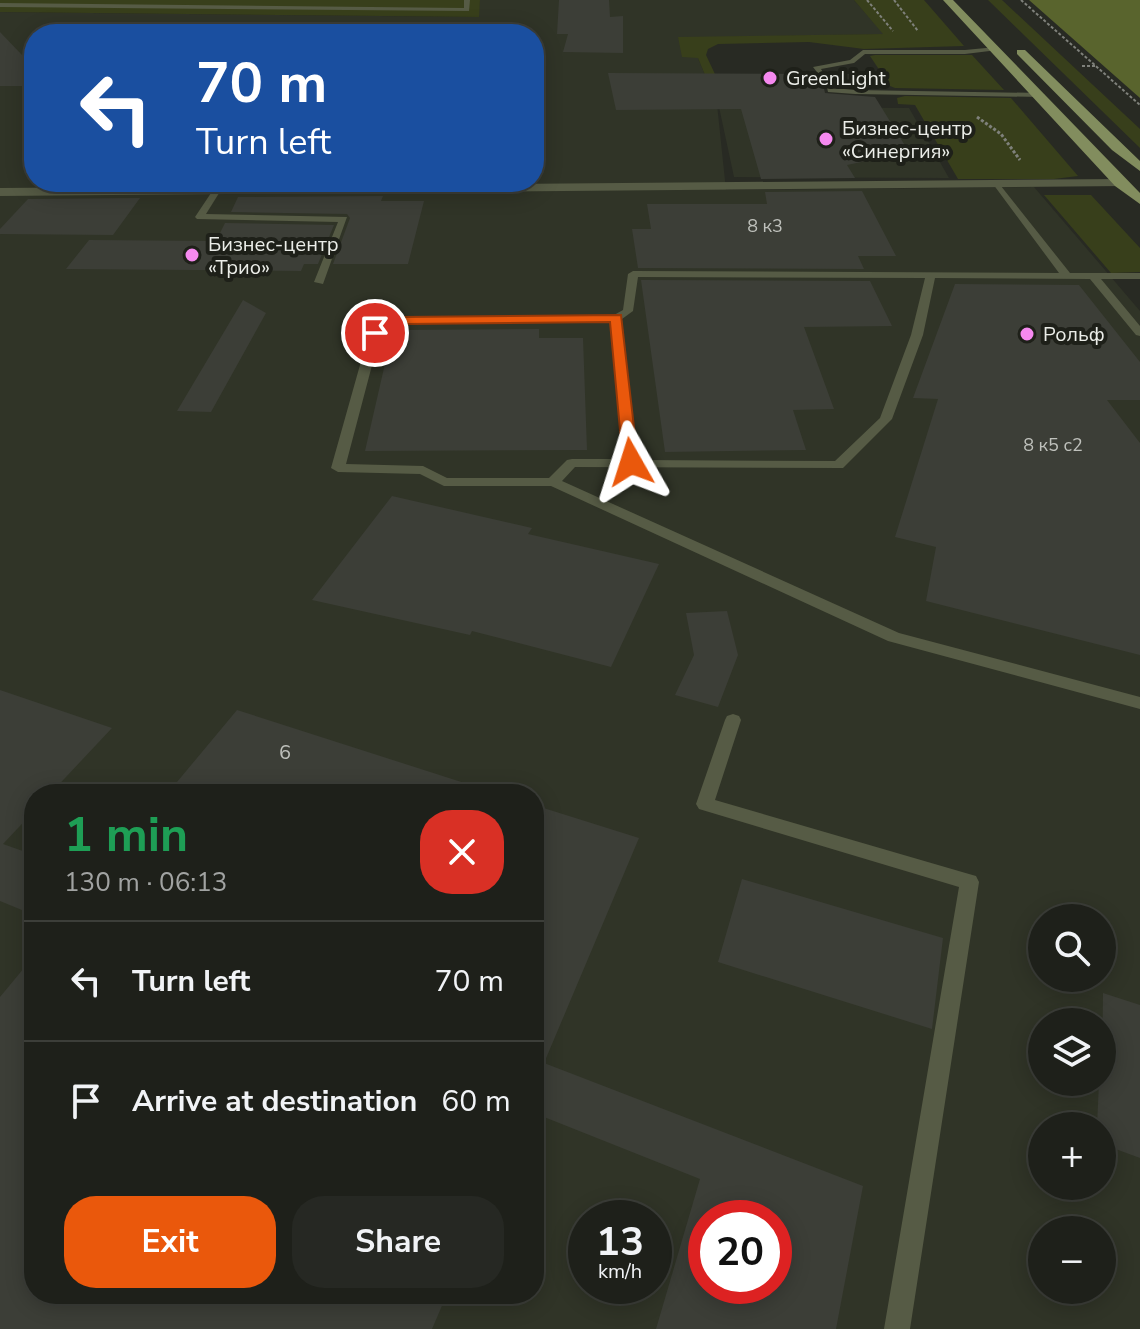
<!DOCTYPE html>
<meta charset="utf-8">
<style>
body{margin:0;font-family:"Nunito Sans",sans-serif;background:#262823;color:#f1f3f6;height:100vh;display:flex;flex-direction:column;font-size:30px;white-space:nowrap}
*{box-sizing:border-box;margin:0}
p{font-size:26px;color:#a1a3a2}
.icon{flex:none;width:44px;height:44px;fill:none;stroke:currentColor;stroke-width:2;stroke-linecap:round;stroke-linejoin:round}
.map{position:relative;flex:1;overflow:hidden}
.drawer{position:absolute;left:24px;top:784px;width:520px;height:520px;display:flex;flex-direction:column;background:#1e201a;border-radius:32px;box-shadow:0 4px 20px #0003,0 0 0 2px #3c3e39}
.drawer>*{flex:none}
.top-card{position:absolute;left:24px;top:24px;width:520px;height:168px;border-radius:32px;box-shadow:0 4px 20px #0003,0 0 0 2px #3c3e39;background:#1a4fa0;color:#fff;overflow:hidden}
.fabs{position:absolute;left:1028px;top:904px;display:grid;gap:16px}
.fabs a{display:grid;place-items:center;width:88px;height:88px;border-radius:50%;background:#1e201a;box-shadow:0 4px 20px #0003,0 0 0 2px #3c3e39;font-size:40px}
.speed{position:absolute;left:568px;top:1200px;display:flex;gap:16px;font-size:40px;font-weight:700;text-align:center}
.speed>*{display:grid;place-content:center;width:104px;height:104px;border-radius:50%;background:#1e201a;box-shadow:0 4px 20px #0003,0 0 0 2px #3c3e39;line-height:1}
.speed small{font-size:20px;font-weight:400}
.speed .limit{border:12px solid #d22;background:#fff;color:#111}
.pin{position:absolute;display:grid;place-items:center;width:68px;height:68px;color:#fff;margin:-34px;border:4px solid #fff;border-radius:50%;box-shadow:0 2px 8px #0007}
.me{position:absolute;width:88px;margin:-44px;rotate:354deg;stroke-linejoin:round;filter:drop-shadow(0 0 6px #0008)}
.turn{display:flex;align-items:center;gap:28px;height:168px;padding:0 40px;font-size:36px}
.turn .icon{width:104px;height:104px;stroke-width:2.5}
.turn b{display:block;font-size:56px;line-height:68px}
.round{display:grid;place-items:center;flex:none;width:84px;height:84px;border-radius:32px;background:#262823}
.headline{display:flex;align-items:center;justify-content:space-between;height:136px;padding:0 40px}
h1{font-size:48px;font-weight:700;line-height:60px;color:#1e9e55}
.action{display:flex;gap:16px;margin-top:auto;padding:16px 40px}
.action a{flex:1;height:92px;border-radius:32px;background:#ea580c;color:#fff;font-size:32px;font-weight:700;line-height:92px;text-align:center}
.action a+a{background:#262823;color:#f1f3f6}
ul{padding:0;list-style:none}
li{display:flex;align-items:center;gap:24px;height:120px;padding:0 40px;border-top:2px solid #3c3e39}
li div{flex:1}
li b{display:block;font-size:30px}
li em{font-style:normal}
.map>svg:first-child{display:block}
</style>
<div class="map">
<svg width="1140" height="1329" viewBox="0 0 1140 1329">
<rect width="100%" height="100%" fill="#282a23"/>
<path fill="#303427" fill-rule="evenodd" d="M480 0H854L884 34 678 38 698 58 717 104 726 190 1034 187 1140 311V1329H0V12L478 17ZM34 34H534V182H34ZM34 794H534V1294H34ZM1042 918H1102V978H1042ZM1042 1022H1102V1082H1042ZM1042 1126H1102V1186H1042ZM586 1218H654V1286H586ZM706 1218H774V1286H706ZM1042 1230H1102V1290H1042Z
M719 107 909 108 949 178 734 177Z"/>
<path fill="#383f1b" d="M0 0H480L479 17 0 12Z
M854 0H924L964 46 864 49 809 42 718 44 708 49 706 55 729 104H717L698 58 682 57 678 37 883 34Z
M988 0H1002L1140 129V148Z
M875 55H972L1004 90 895 88 890 86 870 56Z
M905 96 1011 98 1078 176 1054 179H958L915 105 898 104 897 98Z
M1044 195H1091L1140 248V272L1111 273Z"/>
<path fill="#59642d" d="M1029 0H1140V98Z"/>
<path fill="#3c3e37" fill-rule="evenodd" d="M559 0H609L610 17 623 16V53L563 52 568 34H557Z
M0 32 22 55 34 50V86H0Z
M608 73 814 74 819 79 827 74H861L869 87 836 85 834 81 826 80 823 84 825 93 875 97 909 152 847 165 855 178 761 179 741 109 616 110Z
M862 191 896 256H858L864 269 638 268 632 229H651L647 204H767L765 192Z
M383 196 381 201H424L408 264H333L350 218 347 214 231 212 238 197Z
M140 198 113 235 0 234V229L28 199Z
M225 223 334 225 318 264H304L301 271 66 269 89 240 216 241Z
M641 280 870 281 892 326 804 327 834 409 793 410 806 450 665 452Z
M955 284 1079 285 1140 362V400H1107L1140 443V655L926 601 936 547 895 537 938 399 913 398Z
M243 300 266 313 211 412 177 411Z
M539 329V338H583L587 450 365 451 392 333 398 330Z
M392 496 532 528 528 534 659 564 611 667 472 631 470 635 312 600Z
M727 611 738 655 718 707 675 695 694 655 686 613Z
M0 690 112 728 50 794H34V811L3 844 34 855V915L0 901Z
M237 710 480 788 479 794H167Z
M534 805 639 838 544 1063 863 1186 836 1329H656L700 1179 534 1113ZM706 1218H774V1286H706Z
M742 879 943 938 932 1029 718 962Z
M34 956V1294H447L432 1329H0V997Z
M1103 993 1140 1005V1158L1102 1144V1126H1097L1099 1082H1102Z"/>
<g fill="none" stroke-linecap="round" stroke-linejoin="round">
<path stroke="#7f817b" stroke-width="2" stroke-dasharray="3 2" stroke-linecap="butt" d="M867 0 893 31
M894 0 918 31
M1021 0 1140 105
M1082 66H1096"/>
<path stroke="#7f817b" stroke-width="3" stroke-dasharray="3 2" stroke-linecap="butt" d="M977 117 1001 134 1020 160"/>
<path fill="#565b45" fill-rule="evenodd" d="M464 0H470L469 11 0 7V3L464 8Z
M996 47 998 50 965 54H865L854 63 821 69 824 74 820 76 813 67 850 60 863 50H965Z
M826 83H832L834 88 855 90 1041 93 1045 95 1041 97 855 94 828 92Z
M997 181 1070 273H1140V279H1101L1140 326V336L1136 335 1090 279 935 278 923 335 892 419 843 468 575 467 562 481 899 633 1140 697V709L888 641 551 486H444L420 474 338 472 331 468 369 333 397 319 614 315 623 310 628 274 633 271 1059 273 993 184ZM638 277 925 278 911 335 880 418 835 461 637 460 622 319 633 311ZM611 321 624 459H572L567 460 549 478H447L423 466 346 464 380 335 403 324Z
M217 187 221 190 206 214 347 217 323 284 314 282 338 222 197 219 195 217 213 190Z
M733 714 739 716 741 720 715 800 969 874 976 876 979 882 910 1329H884L959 887 699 809 696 804 725 720 727 716Z"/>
<path fill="#565b45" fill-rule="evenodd" d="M1120 179 1127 183 1125 186 0 196V188Z"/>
<path fill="#828d5e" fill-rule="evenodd" d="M943 0H953L1140 193V204L1115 186Z
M1017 50H1025L1140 161V171L1112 150 1017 54Z"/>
</g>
<path fill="#ea580c" stroke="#983908" stroke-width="2" d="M621 315 638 462 631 466 623 462 610 322 403 324 375 336 369 333 401 317Z"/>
<g fill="#f589ef" stroke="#1e2019" stroke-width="3">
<circle cx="770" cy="78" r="8"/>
<circle cx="826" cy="139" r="8"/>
<circle cx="192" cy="255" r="8"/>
<circle cx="1027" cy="334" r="8"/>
</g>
<g text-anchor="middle" stroke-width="8" stroke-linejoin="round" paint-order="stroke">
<g font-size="18" fill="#bfc1bc">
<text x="765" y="232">8 к3</text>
<text x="1053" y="451">8 к5 с2</text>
</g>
<g font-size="20" fill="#ebede8" stroke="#1e2019" text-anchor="start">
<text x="786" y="85">GreenLight</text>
<text x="842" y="135">Бизнес-центр<tspan x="842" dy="23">«Синергия»</tspan></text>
<text x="208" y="251">Бизнес-центр<tspan x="208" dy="23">«Трио»</tspan></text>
<text x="1043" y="341">Рольф</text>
</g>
<g font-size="20" fill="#bfc1bc">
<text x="285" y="759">6</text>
</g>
</g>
</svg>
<div class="fabs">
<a><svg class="icon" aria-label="search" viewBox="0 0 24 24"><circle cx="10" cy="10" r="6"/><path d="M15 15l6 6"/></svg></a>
<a><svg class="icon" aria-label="layers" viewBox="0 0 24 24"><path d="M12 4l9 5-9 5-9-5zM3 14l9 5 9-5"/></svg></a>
<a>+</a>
<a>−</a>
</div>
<div class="speed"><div>13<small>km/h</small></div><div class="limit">20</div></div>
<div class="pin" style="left:375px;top:333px;background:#d93025"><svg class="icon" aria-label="arrive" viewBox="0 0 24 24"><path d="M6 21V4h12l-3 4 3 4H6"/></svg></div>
<svg class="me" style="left:631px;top:462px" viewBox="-20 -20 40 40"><path d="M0-17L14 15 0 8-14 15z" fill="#ea580c" stroke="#fff" stroke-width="4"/></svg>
<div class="top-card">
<div class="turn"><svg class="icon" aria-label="left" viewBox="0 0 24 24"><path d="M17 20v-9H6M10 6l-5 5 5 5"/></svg><div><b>70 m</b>Turn left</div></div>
</div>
<section class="drawer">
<div class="headline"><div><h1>1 min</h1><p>130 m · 06:13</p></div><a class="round" style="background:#d93025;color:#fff"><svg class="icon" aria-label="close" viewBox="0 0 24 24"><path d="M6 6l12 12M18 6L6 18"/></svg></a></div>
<ul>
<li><svg class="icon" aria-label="left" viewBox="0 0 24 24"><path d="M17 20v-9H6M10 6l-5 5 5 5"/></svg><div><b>Turn left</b></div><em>70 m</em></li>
<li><svg class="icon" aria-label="arrive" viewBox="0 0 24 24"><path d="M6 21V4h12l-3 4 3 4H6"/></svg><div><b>Arrive at destination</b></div><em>60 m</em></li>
</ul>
<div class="action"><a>Exit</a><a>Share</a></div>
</section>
</div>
